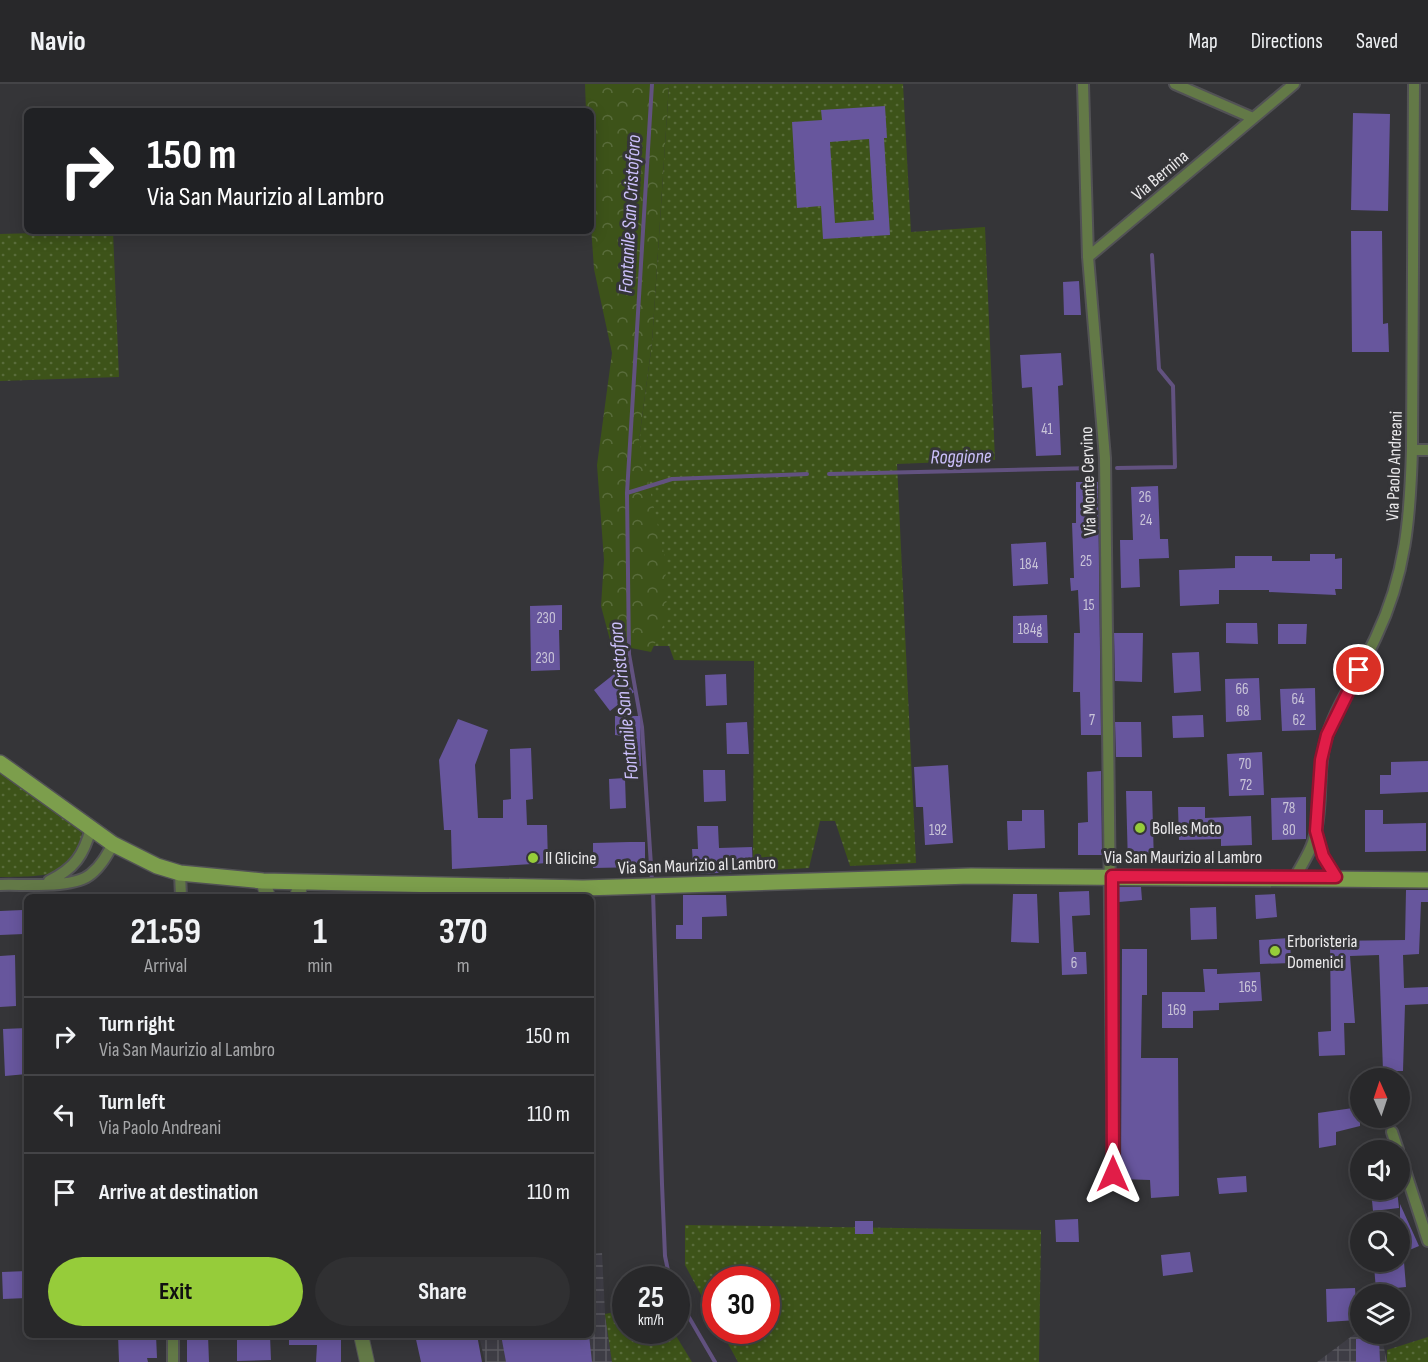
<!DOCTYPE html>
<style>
body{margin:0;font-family:"Sofia Sans Condensed",sans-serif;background:#303032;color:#f1f3f6;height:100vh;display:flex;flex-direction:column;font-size:22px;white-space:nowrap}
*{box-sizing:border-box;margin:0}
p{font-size:20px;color:#a5a6a8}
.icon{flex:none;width:33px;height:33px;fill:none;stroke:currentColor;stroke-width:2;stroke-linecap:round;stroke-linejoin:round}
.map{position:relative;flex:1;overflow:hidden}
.sheet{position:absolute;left:24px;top:810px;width:570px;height:444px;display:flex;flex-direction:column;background:#28282a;border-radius:9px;box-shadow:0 3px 15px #0003,0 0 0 2px #444447}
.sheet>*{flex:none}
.top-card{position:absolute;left:24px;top:24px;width:570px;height:126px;border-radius:9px;box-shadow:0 3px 15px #0003,0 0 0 2px #444447;background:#202124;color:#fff;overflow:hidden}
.needle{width:39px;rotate:357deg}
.controls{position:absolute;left:1350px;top:984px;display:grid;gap:12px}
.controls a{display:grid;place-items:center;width:60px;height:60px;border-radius:50%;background:#28282a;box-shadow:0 3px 15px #0003,0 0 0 2px #444447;font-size:30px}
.speed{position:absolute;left:612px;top:1182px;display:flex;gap:12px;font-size:30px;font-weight:700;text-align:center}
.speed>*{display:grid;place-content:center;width:78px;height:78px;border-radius:50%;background:#28282a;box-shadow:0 3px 15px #0003,0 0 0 2px #444447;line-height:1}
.speed small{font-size:15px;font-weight:400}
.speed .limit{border:9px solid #d22;background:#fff;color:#111}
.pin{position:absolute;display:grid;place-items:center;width:51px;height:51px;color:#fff;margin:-26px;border:3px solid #fff;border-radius:50%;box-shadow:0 2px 6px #0007}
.me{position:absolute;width:66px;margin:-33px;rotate:0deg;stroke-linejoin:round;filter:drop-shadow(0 0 4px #0008)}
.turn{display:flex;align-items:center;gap:21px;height:126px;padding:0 24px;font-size:27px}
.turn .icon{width:78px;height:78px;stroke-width:2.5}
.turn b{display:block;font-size:42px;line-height:51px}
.eta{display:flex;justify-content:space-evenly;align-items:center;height:102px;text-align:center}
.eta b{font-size:36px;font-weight:700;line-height:42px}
.action{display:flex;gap:12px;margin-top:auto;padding:12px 24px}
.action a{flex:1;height:69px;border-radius:36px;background:#96cc3a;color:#111;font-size:24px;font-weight:700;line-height:69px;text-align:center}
.action a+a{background:#303032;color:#f1f3f6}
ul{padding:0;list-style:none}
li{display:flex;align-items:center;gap:18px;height:78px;padding:0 24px;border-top:2px solid #444447}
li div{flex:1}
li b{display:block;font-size:22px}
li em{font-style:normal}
header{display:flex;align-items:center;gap:36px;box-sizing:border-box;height:84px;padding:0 30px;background:#28282a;border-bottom:2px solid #444447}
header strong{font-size:28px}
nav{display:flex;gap:33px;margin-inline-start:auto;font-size:21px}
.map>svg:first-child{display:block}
</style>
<header>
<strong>Navio</strong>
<nav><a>Map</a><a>Directions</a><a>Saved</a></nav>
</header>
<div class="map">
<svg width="1428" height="1278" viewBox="0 0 1428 1278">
<defs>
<pattern id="industrial-grid" width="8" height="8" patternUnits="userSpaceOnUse" patternTransform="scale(1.5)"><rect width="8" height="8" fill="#3e3d45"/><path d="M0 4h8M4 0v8" fill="none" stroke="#5a5960"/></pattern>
<pattern id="green-dots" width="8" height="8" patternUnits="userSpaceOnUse" patternTransform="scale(1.5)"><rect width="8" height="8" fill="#3d5319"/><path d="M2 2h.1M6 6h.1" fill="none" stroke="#596c3b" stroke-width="1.8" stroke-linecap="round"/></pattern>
<pattern id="forest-crowns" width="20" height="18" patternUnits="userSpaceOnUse" patternTransform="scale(1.5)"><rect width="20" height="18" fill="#3d5319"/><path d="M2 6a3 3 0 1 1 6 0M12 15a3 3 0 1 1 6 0" fill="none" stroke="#596c3b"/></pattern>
</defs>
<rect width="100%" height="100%" fill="#353538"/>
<path fill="url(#industrial-grid)" d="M602 1169 605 1230 612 1278H485L480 1256 463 1259 462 1251H591V1170Z
M1360 1246V1250H1381L1387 1278H1317Z"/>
<path fill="url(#green-dots)" d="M669 0H903L911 148 985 143 995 376 897 380 916 779 850 782 835 737H820L809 784 753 787 754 577 674 576 669 562H654L639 356 652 259Z
M113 147 119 293 0 297V150Z
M0 684 81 742C88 796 38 792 0 793Z
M685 1141 1041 1146 1039 1278H738L721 1247 766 1246V1196H716L715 1237 685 1181Z
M625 1226 626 1246 673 1247 692 1278H612L605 1230Z
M1428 1253V1278H1387V1266Z"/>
<path fill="url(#forest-crowns)" d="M585 0H669L652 259 639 356 665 474 667 533 651 568 611 560 601 522 604 476 597 381 612 269 594 185 591 142V27H586Z"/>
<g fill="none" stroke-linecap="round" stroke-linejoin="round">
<path stroke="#625280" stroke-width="4" d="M652 0 627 409 629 570 642 643 652 797
M1117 384 1175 383 1173 302 1159 285 1152 171
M829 390 1094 384
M627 409 672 395 807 390
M653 807 662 1100 665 1172 670 1196
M676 1211 715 1278"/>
</g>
<path fill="#67569d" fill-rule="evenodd" d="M885 22 887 54H884L890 151 823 155 821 122 797 124 792 38 822 36 821 26ZM869 55 874 136 835 139 830 58Z
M1353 29 1390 30 1388 127 1351 126Z
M1351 147H1382L1383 240 1388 239 1389 268H1352Z
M1079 197 1081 231H1064L1063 198Z
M1061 269 1063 301 1058 302 1061 371 1036 372 1032 303 1022 304 1020 271Z
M1076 398H1098L1101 651H1081L1080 608H1073L1074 549H1080L1078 506 1071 507 1070 494H1074L1072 439H1076Z
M1158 402 1160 455H1168L1169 474 1139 475 1140 503 1121 504 1120 456H1133L1131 403Z
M1046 458 1048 500 1013 502 1011 460Z
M1310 470H1335V475L1342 474V505H1335L1336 511 1269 508V506H1219V520L1180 522 1179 486 1235 484V472H1272V477H1310Z
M562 521V546H559L560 586 531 587 530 522Z
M1047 531 1048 559H1013V532Z
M1226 539H1257L1258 560 1226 559Z
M1278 540H1307L1306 560H1278Z
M1114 549H1143L1142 598 1115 597Z
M1199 568 1201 607 1174 609 1172 569Z
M618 587 634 608 610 627 594 606Z
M726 590 727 621 706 622 705 591Z
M1259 594 1261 636 1226 638 1225 595Z
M1315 604 1316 646 1282 647 1280 605Z
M1203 631 1204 653 1173 654 1172 632Z
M615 632H640L641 682H626L624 652 615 651Z
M458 635 488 646 475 681 478 734H503V716L511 715 510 665 531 664 533 715 526 716 527 741H547L548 779 452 785 451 746H444L439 676Z
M747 638 749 670H727L726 639Z
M1115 638H1141L1142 673H1116Z
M1262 668 1264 711 1229 712 1227 670Z
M1428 677V708L1380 710V691H1391V678Z
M948 681 953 759 925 761 923 723H916L914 683Z
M703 686H725L726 717 704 718Z
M1101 687 1102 771H1078V739L1088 738 1087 688Z
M625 694 626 724 610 725 609 695Z
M1126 707H1152L1154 780 1128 781Z
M1306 713V755L1272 756 1271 714Z
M1178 723H1205V734L1251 732 1252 761 1221 762V755L1179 756Z
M1022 726H1044L1045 764 1008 766 1007 737H1022Z
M1365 726H1383V740L1426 739V767L1365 768Z
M697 742H718L719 764 752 763 753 787 699 790 698 780H693L692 765H698Z
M629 758H645V783L593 784V759Z
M1118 803H1141L1142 816 1119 818Z
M1406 806H1428V818H1421L1419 870 1403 871 1404 904 1428 903V920L1405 921 1403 987H1383L1379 871 1350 872 1355 939H1344L1345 971 1319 972 1318 948 1331 947 1330 857 1405 856Z
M1089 807 1090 831 1072 832 1074 868H1086L1087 890 1062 891 1059 808Z
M1013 810H1037L1039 859 1011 858Z
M1275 810 1277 833 1256 835 1255 811Z
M683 811H726L727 832 702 833V855H676V841H683Z
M1216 823 1217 855 1191 856 1190 824Z
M23 826 24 850 0 851V827Z
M1290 854 1291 879 1260 880 1259 856Z
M1122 865H1147V911H1142L1141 974H1178L1179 1112 1151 1114 1150 1096 1121 1095Z
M15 871 16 922 0 923V872Z
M1203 885H1217V890L1260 888 1262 917 1219 919V926L1193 927V944H1162V908H1205Z
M27 944V990L5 992 3 945Z
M1360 1023V1042L1336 1048V1061L1319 1064 1318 1029Z
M1246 1092 1247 1108 1219 1110 1217 1094Z
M1371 1106H1397L1399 1124 1373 1127Z
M1400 1120 1419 1162 1400 1170Z
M1078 1135 1079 1158H1056L1055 1136Z
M855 1137H873V1150H855Z
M1190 1168 1193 1188 1163 1192 1161 1171Z
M1404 1178 1406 1203 1376 1206 1374 1182Z
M27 1187V1214L3 1215 2 1188Z
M1355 1204 1357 1236 1327 1238 1326 1205Z
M118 1251H156L157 1274H147L148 1278H119Z
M187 1251H208L209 1278H187Z
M237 1251H270L271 1276 237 1277Z
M289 1251 341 1252V1278H316L317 1261H289Z
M415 1251H477L482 1278H421Z
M501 1251H589L592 1278H506Z
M1379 1254 1380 1278H1356V1255Z"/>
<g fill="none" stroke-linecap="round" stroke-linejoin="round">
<defs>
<path id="minor" d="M1083 0 1088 173 1105 374 1113 1090
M1175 0 1253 34
M1088 173 1294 0
M1412 366H1428
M1316 747 1323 772 1336 793
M180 789 181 813
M1295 793C1303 779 1313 764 1316 747 1323 716 1317 683 1327 652 1338 617 1361 586 1376 553 1406 490 1410 434 1412 366L1414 0
M49 797C74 785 84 771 91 744
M0 801C23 800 74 805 91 790 101 782 107 771 113 760
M1392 1048 1398 1066
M1400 1071 1428 1157
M173 1251V1278"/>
<path id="tertiary" d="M263 797 268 813
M297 813 301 799
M361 1251 367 1278"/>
<path id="secondary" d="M0 679 113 760 157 782 180 789 263 797 583 804 971 792 1428 796"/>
</defs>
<use href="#minor" stroke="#525255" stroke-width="14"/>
<use href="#tertiary" stroke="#525255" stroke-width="16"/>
<use href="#secondary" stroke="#525255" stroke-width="18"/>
<use href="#minor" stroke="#637947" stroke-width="10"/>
<use href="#tertiary" stroke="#637947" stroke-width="14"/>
<use href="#secondary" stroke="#7c9e4c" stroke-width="15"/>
</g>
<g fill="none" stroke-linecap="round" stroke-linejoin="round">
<defs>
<path id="route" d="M1113 1090 1112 792 1336 793 1323 772 1316 747 1321 676 1327 651 1359 586"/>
</defs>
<use href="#route" stroke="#92132f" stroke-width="15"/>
<use href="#route" stroke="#e11d48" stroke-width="10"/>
</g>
<g fill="#96cc3a" stroke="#353538" stroke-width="2">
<circle cx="1140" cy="744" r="6"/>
<circle cx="533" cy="774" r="6"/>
<circle cx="1275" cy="867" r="6"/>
</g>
<g text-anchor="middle" stroke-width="6" stroke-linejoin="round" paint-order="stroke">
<g font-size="15" fill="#c9c4d8">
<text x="1047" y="350">41</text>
<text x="1145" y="418">26</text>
<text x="1146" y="441">24</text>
<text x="1086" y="482">25</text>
<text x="1029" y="485">184</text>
<text x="1089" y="526">15</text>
<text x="546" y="539">230</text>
<text x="1030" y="550">184g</text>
<text x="545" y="579">230</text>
<text x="1242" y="610">66</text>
<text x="1298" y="620">64</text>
<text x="1243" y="632">68</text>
<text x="1092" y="641">7</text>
<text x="1299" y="641">62</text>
<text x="1245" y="685">70</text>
<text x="1246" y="706">72</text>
<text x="1289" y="729">78</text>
<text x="938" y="751">192</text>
<text x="1289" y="751">80</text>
<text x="1074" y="884">6</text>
<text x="1248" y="908">165</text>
<text x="1177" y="931">169</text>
</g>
<g font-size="18" fill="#eae9eb" stroke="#353538">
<text transform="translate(1160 91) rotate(-40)" y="6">Via Bernina</text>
<text transform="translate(1394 382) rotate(-88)" y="6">Via Paolo Andreani</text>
<text transform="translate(1088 397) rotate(-92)" y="6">Via Monte Cervino</text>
<text x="1183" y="779">Via San Maurizio al Lambro</text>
<text transform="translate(697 781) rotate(-2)" y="6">Via San Maurizio al Lambro</text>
</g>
<g font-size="18" fill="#eae9eb" stroke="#353538" text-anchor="start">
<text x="1152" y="750">Bolles Moto</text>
<text x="545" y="780">Il Glicine</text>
<text x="1287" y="863">Erboristeria<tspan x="1287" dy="21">Domenici</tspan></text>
</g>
<g font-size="20" font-style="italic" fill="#ccc0fc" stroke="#353538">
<text transform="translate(629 130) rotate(-87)" y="7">Fontanile San Cristoforo</text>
<text transform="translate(961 372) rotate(-1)" y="7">Roggione</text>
<text transform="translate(623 617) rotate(-96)" y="7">Fontanile San Cristoforo</text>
</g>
</g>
</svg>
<div class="controls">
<a><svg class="needle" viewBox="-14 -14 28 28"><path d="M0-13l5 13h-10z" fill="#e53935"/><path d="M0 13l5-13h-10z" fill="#a5a6a8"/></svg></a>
<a><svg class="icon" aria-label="sound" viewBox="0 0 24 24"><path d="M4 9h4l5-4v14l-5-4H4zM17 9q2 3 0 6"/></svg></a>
<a><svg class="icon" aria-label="search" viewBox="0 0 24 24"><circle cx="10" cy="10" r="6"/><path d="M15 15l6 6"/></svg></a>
<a><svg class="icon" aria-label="layers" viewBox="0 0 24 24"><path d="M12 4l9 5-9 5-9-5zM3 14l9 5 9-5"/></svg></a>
</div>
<div class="speed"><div>25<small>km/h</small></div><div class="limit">30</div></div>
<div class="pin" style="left:1359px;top:586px;background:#d93025"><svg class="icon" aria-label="arrive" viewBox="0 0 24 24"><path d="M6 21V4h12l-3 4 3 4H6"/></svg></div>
<svg class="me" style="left:1113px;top:1090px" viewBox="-20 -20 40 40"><path d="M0-17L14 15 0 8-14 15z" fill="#e11d48" stroke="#fff" stroke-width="4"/></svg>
<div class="top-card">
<div class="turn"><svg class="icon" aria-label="right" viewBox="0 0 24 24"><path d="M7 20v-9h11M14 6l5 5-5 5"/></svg><div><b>150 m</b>Via San Maurizio al Lambro</div></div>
</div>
<section class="sheet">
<div class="eta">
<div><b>21:59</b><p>Arrival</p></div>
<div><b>1</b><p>min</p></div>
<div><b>370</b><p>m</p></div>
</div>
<ul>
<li><svg class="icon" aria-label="right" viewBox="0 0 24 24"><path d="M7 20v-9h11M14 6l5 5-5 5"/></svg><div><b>Turn right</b><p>Via San Maurizio al Lambro</p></div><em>150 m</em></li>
<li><svg class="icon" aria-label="left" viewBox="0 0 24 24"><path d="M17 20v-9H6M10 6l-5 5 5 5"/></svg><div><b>Turn left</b><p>Via Paolo Andreani</p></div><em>110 m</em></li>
<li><svg class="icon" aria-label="arrive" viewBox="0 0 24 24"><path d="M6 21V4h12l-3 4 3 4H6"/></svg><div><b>Arrive at destination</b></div><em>110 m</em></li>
</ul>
<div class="action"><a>Exit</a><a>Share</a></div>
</section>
</div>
